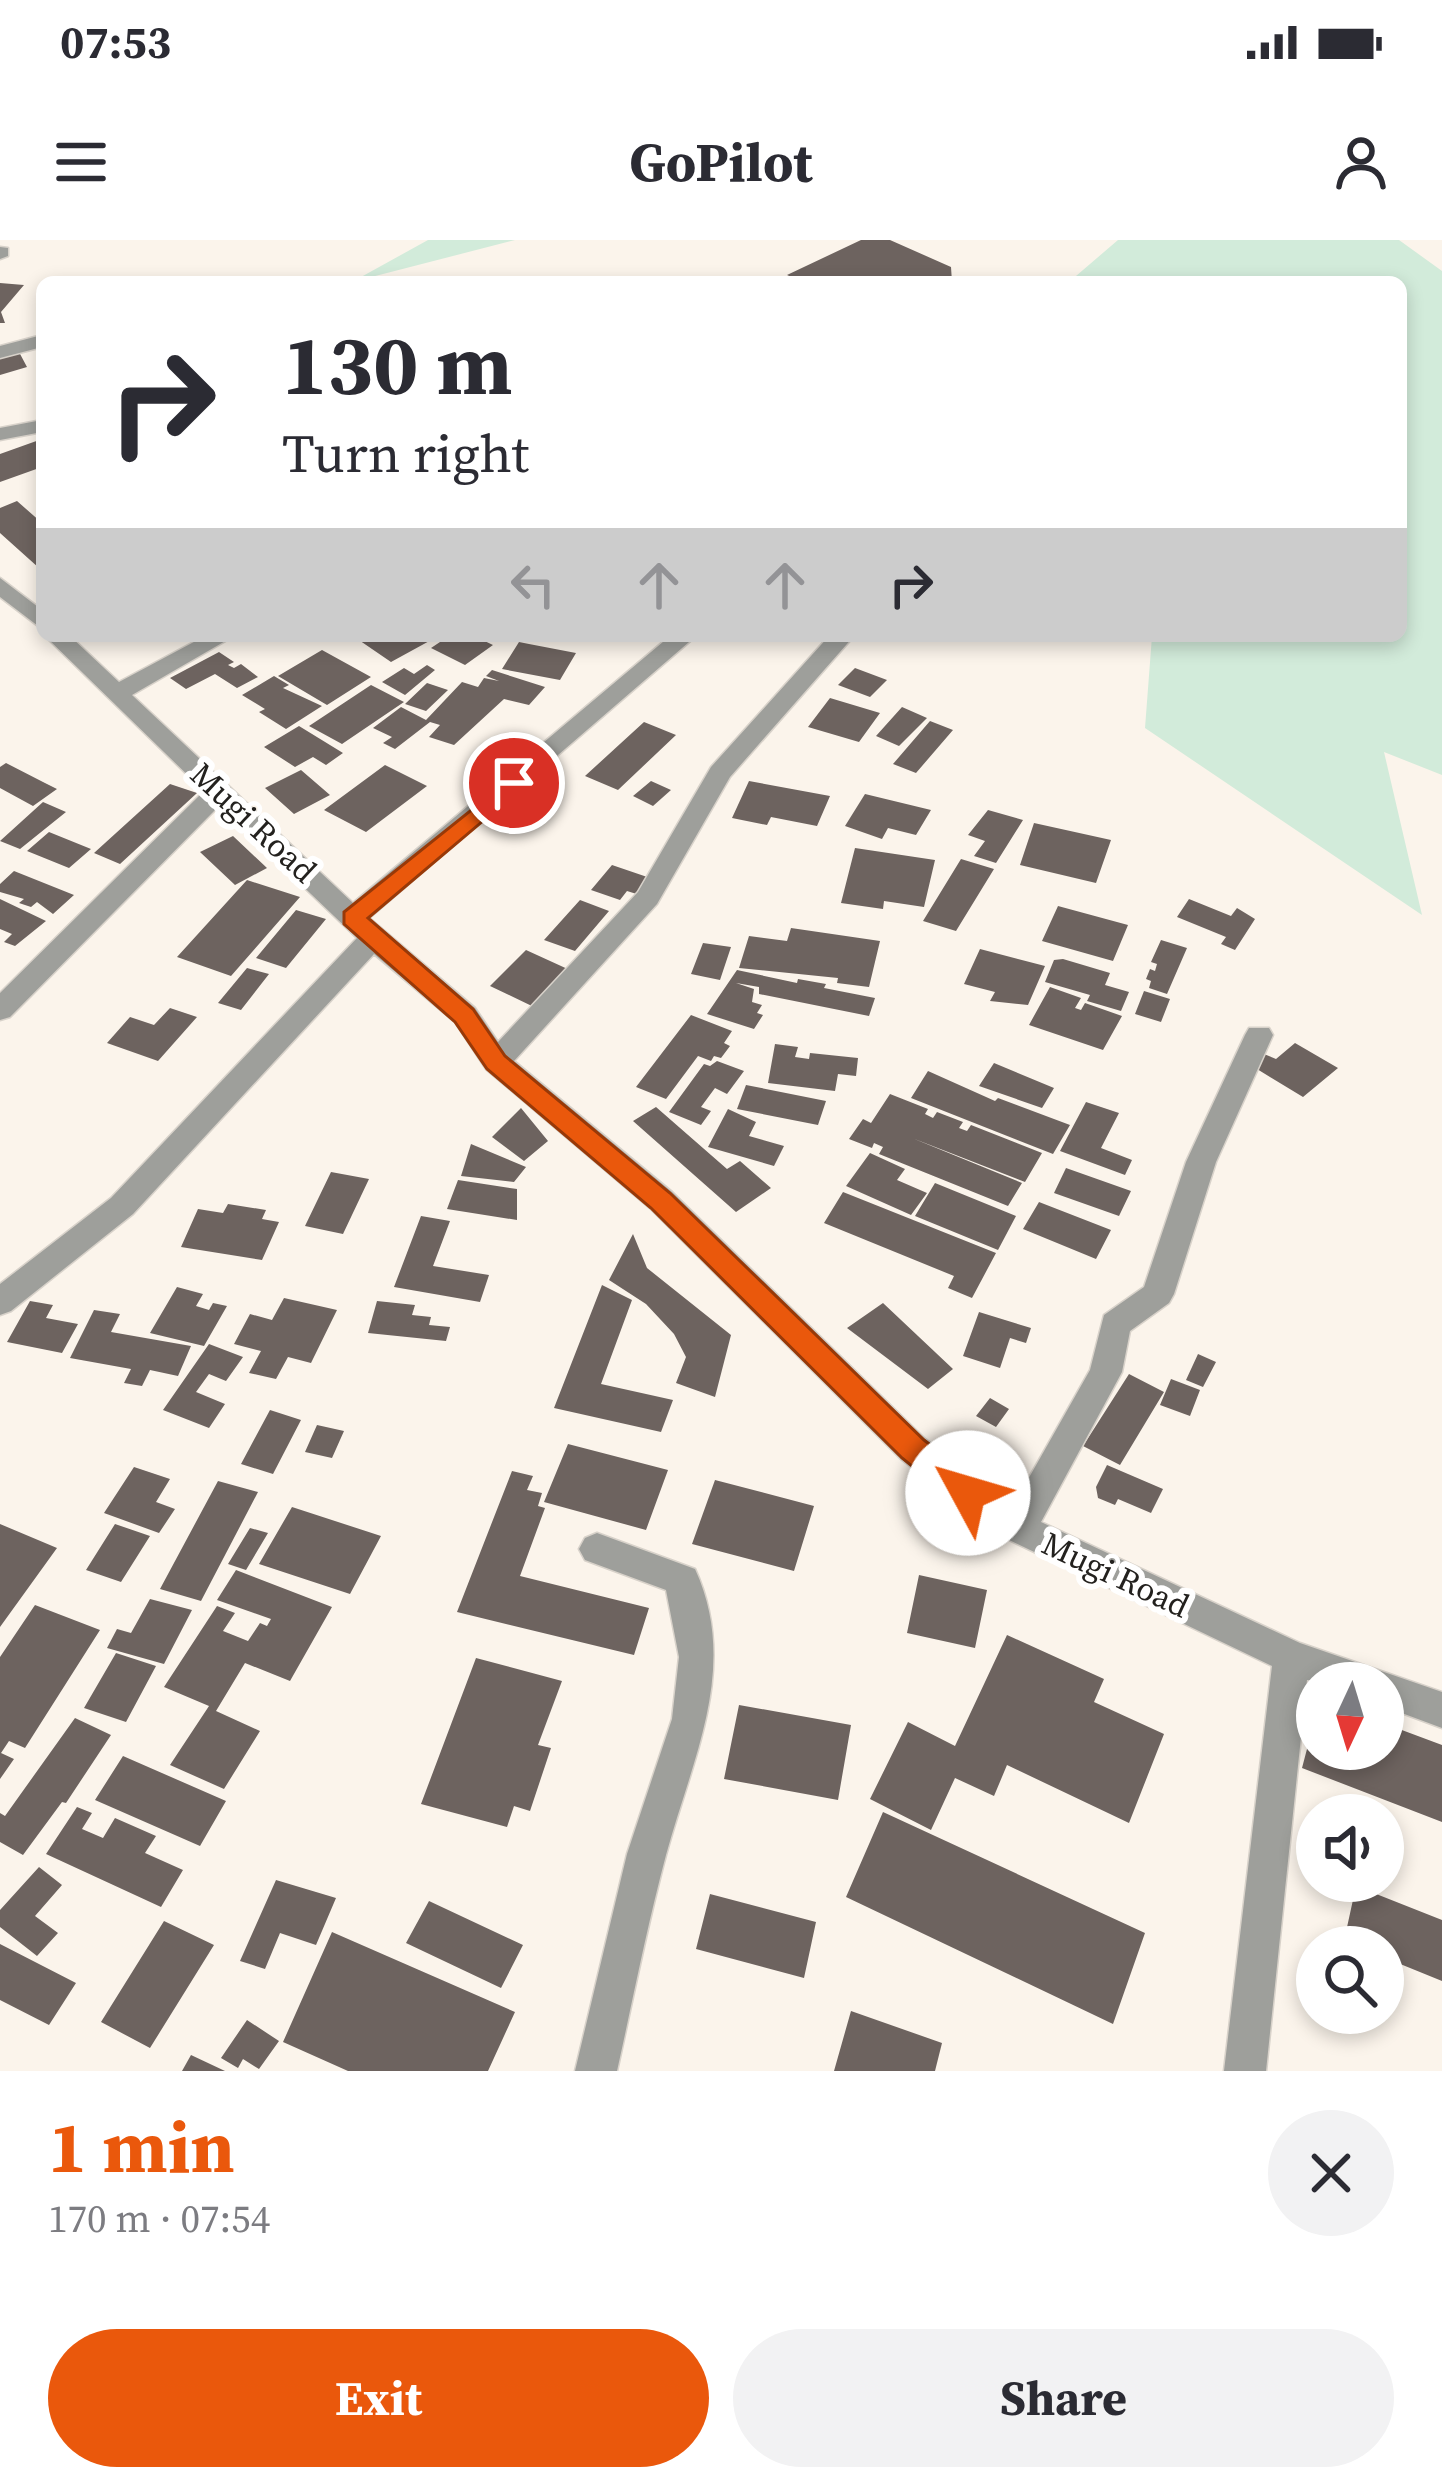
<!DOCTYPE html>
<meta charset="utf-8">
<style>
body{margin:0;font-family:"Source Serif 4",serif;background:#f2f2f3;color:#2b2b33;height:100vh;display:flex;flex-direction:column;font-size:45px;white-space:nowrap}
*{box-sizing:border-box;margin:0}
p{font-size:39px;color:#7c7c81}
.icon{flex:none;width:66px;height:66px;fill:none;stroke:currentColor;stroke-width:2;stroke-linecap:round;stroke-linejoin:round}
.map{position:relative;height:1831px;overflow:hidden}
.panel{display:flex;flex-direction:column;background:#fff;flex:1}
.panel>*{flex:none}
.hud{position:absolute;left:36px;top:36px;width:1371px;height:366px;border-radius:18px;box-shadow:0 6px 18px #0003;background:#fff;color:#2b2b33;overflow:hidden}
.needle{width:78px;rotate:184deg}
.tools{position:absolute;left:1296px;top:1422px;display:grid;gap:24px}
.tools a{display:grid;place-items:center;width:108px;height:108px;border-radius:50%;background:#fff;box-shadow:0 6px 18px #0003;font-size:60px}
.pin{position:absolute;display:grid;place-items:center;width:102px;height:102px;color:#fff;margin:-51px;border:6px solid #fff;border-radius:50%;box-shadow:0 3px 12px #0007}
.me{position:absolute;width:132px;margin:-66px;rotate:309deg;stroke-linejoin:round;filter:drop-shadow(0 0 9px #0008)}
.turn{display:flex;align-items:center;gap:42px;height:252px;padding:0 48px;font-size:54px}
.turn .icon{width:156px;height:156px;stroke-width:2.5}
.turn b{display:block;font-size:84px;line-height:102px}
.lanes{display:flex;align-items:center;height:114px;padding:0 48px;background:#0003;justify-content:center;gap:60px;direction:ltr}
.lanes .off{opacity:.35}
.round{display:grid;place-items:center;flex:none;width:126px;height:126px;border-radius:63px;background:#f2f2f3}
.headline{display:flex;align-items:center;justify-content:space-between;height:204px;padding:0 48px}
h1{font-size:72px;font-weight:700;line-height:90px;color:#ea580c}
.cta{display:flex;gap:24px;margin-top:auto;padding:24px 48px}
.cta a{flex:1;height:138px;border-radius:72px;background:#ea580c;color:#fff;font-size:48px;font-weight:700;line-height:138px;text-align:center}
.cta a+a{background:#f2f2f3;color:#2b2b33}
.status{display:flex;justify-content:space-between;align-items:center;height:84px;padding:0 60px;background:#fff;direction:ltr}
.status svg{height:33px;fill:currentColor}
header{display:flex;justify-content:space-between;align-items:center;height:156px;padding:0 48px;background:#fff;font-size:54px;font-weight:700}
.map>svg:first-child{display:block}
</style>
<div class="status"><b>07:53</b><svg viewBox="0 0 49 12"><path d="M0 12V9h3v3zM5 12V6h3v6zM10 12V3h3v9zM15 12V0h3v12zM26 1h20v11H26zM47 4h2v5h-2z"/></svg></div>
<header><svg class="icon" aria-label="menu" viewBox="0 0 24 24"><path d="M4 6h16M4 12h16M4 18h16"/></svg>GoPilot<svg class="icon" aria-label="person" viewBox="0 0 24 24"><circle cx="12" cy="8" r="4"/><path d="M4 21q1-7 8-7t8 7"/></svg></header>
<div class="map">
<svg width="1442" height="1831" viewBox="0 0 1442 1831">
<rect width="100%" height="100%" fill="#fbf4eb"/>
<path fill="#d2ebda" d="M428 0H515L352 42Z
M1118 0H1399L1442 31V535L1384 512 1422 675 1145 488 1152 396H1401V42H1069Z"/>
<path fill="#6d635f" d="M861 0H890L951 27 952 42H802L787 35Z
M0 43 24 45 1 72 5 83H0Z
M19 112 27 127 0 135V117Z
M42 199V227L0 242V214Z
M17 261 42 283 39 328 0 293V268Z
M353 396H429L433 399 391 422Z
M449 396H474L493 405 465 425 431 408Z
M519 402 529 404 576 413 560 440 502 429Z
M322 410 371 437 327 465 278 436Z
M219 412 234 422 228 425 234 428 241 424 258 437 237 448 215 434 186 449 170 438Z
M427 425 435 430 405 455 382 442 404 428 414 434Z
M855 428 887 440 870 457 838 445Z
M492 430 545 447 529 465 504 459 454 505 429 497 440 485 430 482 395 509 383 503 392 497 373 488 401 467 426 480 462 442 478 447 484 438 499 441 486 436Z
M274 436 289 445 283 448 322 466 286 489 259 472 265 469 242 455Z
M427 443 448 450 426 471 405 464Z
M371 445 404 462 342 504 309 486Z
M830 458 880 473 859 502 808 487Z
M902 467 927 478 899 506 876 496Z
M930 481 953 490 916 533 893 524Z
M644 482 676 495 618 550 585 536Z
M299 486 343 513 326 525 313 517 295 527 264 507Z
M6 523 43 542 57 549 33 566 0 548V527Z
M385 525 427 546 366 592 324 570Z
M301 530 330 555 294 574 265 548Z
M651 541 671 550 653 566 633 556Z
M749 541 830 556 817 586 771 577 767 585 732 578Z
M170 544 197 553 120 624 94 613Z
M865 554 931 570 916 595 888 588 882 599 845 586Z
M43 562 66 572 20 609 0 601Z
M988 570 1023 580 996 623 974 616 985 601 968 595Z
M1034 583 1111 600 1096 643 1020 625Z
M49 592 91 609 69 628 27 611Z
M233 596 267 628 235 645 200 612Z
M855 608 935 620 924 667 884 661 883 669 841 663Z
M961 619 994 629 956 691 923 681Z
M612 625 656 640 643 656 627 651 620 660 591 650Z
M14 631 74 655 53 674 37 662 31 667 19 663 24 659 0 652V644Z
M247 640 300 657 231 736 177 717Z
M0 659 46 681 15 706 4 702 12 694 0 689Z
M1189 659 1231 676 1237 668 1255 679 1235 710 1221 704 1226 697 1177 677Z
M580 660 609 671 575 711 544 700Z
M1058 666 1128 685 1113 721 1042 701Z
M296 670 326 679 286 728 256 718Z
M791 688 880 701 869 747 837 743 838 738 739 728 749 696 787 701Z
M1161 700 1187 708 1167 754 1149 748 1151 741 1146 739 1150 729 1155 731 1157 724 1151 722Z
M703 703 731 707 720 740 691 734Z
M980 709 1045 726 1028 765 990 761 995 752 964 744Z
M526 710 572 731 536 768 490 746Z
M1063 719 1110 733 1105 745 1129 752 1121 771 1087 761 1090 755 1045 742 1054 720Z
M247 728 269 734 241 770 218 763Z
M737 730 797 743 798 739 826 744 824 748 875 758 869 776 759 754V747L736 743 754 749 752 762 762 765 757 773 763 775 754 789 707 774Z
M1050 747 1081 758 1075 768 1081 770 1085 763 1122 776 1103 810 1029 785Z
M1144 751 1170 759 1161 782 1135 774Z
M170 768 197 777 158 821 107 803 130 777 154 785Z
M691 775 732 791 724 803 730 806 721 818 714 816 711 821 698 816 666 859 636 847Z
M1295 803 1338 828 1303 857 1257 829 1264 814 1276 819Z
M775 804 798 807 795 817 809 819 810 813 858 818 856 836 838 834 835 851 768 843Z
M717 821 744 831 727 854 715 848 701 867 711 871 701 885 669 872 704 824 710 826Z
M994 823 1054 848 1042 868 979 846Z
M928 831 995 861 998 858 1070 885 1053 914 911 858Z
M746 845 826 861 818 885 737 869Z
M890 854 928 869 925 874 933 878 937 872 963 882 959 888 967 891 971 885 1042 913 1025 942 912 898 1022 943 1008 966 879 914 883 907 874 903 872 908 849 899 863 879 871 883Z
M1086 862 1119 873 1101 908 1132 920 1125 935 1060 911Z
M656 867 727 929 740 921 771 948 736 972 633 881Z
M521 868 548 901 524 921 492 897Z
M728 869 756 882 749 896 784 906 774 926 708 907Z
M471 904 526 927 514 942 461 936Z
M870 913 905 929 897 940 927 953 911 975 846 946Z
M1066 928 1131 951 1119 976 1054 953Z
M331 932 369 939 343 994 305 986Z
M458 940 517 949V980L447 969Z
M935 943 1016 976 998 1010 915 976Z
M843 952 996 1013 972 1058 948 1048 954 1036 824 983Z
M1039 962 1111 990 1096 1019 1023 989Z
M228 964 266 970 262 979 279 982 262 1020 181 1007 198 969 223 973Z
M421 976 450 981 433 1026 489 1035 480 1062 394 1047Z
M633 994 647 1028 731 1095 715 1157 676 1143 686 1117 674 1094 646 1064 609 1040Z
M602 1045 632 1060 601 1144 673 1160 661 1192 554 1168Z
M177 1047 203 1054 196 1066 209 1070 213 1063 227 1066 204 1106 150 1093Z
M284 1058 337 1070 311 1123 288 1117 276 1139 249 1133 261 1111 234 1104 250 1074 272 1080Z
M30 1061 53 1065 46 1078 78 1084 62 1113 7 1102Z
M377 1061 415 1065 412 1075 431 1077 429 1085 450 1087 446 1101 368 1093Z
M883 1063 953 1129 928 1149 847 1088Z
M94 1070 120 1074 111 1092 191 1106 178 1136 150 1130 142 1146 124 1143 131 1129 70 1118Z
M979 1072 1031 1088 1026 1103 1010 1098 1000 1128 963 1116Z
M209 1104 243 1117 226 1141 209 1134 196 1152 225 1164 209 1188 163 1170Z
M1198 1114 1216 1122 1203 1147 1186 1140Z
M1129 1134 1164 1152 1120 1225 1083 1206Z
M1171 1139 1200 1150 1190 1176 1160 1165Z
M990 1158 1009 1169 996 1187 976 1176Z
M270 1170 301 1180 273 1234 241 1224Z
M317 1185 344 1191 332 1218 305 1212Z
M568 1204 668 1230 646 1290 544 1262Z
M1107 1225 1163 1249 1151 1273 1118 1259 1115 1265 1098 1258 1096 1247Z
M134 1227 170 1239 156 1262 175 1269 159 1293 104 1273Z
M512 1231 533 1236 527 1250 542 1253 538 1266 545 1268 520 1336 649 1368 634 1415 457 1372Z
M715 1240 814 1266 794 1331 692 1304Z
M218 1241 258 1252 201 1361 160 1349Z
M292 1267 381 1296 350 1354 259 1324Z
M0 1284 57 1308 0 1387Z
M115 1284 150 1296 121 1342 86 1330Z
M250 1288 268 1293 246 1330 228 1324Z
M236 1330 332 1367 290 1441 245 1423 216 1471 260 1491 224 1549 170 1525 209 1466 164 1447 217 1366 235 1373 223 1391 248 1401 260 1383 267 1386 271 1379 217 1360Z
M919 1335 987 1350 975 1408 907 1393Z
M150 1359 192 1370 164 1424 107 1408 117 1389 131 1393Z
M35 1365 100 1390 25 1508 9 1501 1 1513 14 1519 0 1539V1417Z
M1007 1395 1104 1439 1094 1462 1164 1494 1129 1583 1007 1525 994 1556 955 1538 931 1590 870 1559 908 1482 955 1506Z
M116 1413 156 1426 126 1482 84 1468Z
M476 1418 562 1441 538 1505 551 1508 530 1571 514 1566 507 1587 421 1564Z
M739 1465 851 1485 838 1560 724 1539Z
M1317 1471V1509H1383V1483L1442 1505V1582L1302 1528Z
M75 1478 111 1495 66 1563 62 1562 23 1615 0 1602V1573L5 1576Z
M123 1516 226 1561 200 1606 95 1560Z
M77 1567 92 1573 82 1589 103 1598 115 1578 156 1596 145 1613 183 1630 161 1667 46 1614Z
M883 1572 1145 1693 1113 1784 846 1657Z
M39 1627 62 1645 35 1676 58 1693 37 1716 0 1687V1670Z
M276 1640 336 1658 316 1705 280 1693 265 1729 240 1721Z
M1356 1646 1442 1680V1741L1383 1717V1707H1358L1344 1701Z
M710 1654 816 1682 804 1738 696 1709Z
M429 1661 523 1705 501 1748 406 1703Z
M164 1681 214 1705 150 1808 101 1782Z
M332 1692 515 1772 488 1831H348L283 1802Z
M0 1704 76 1743 49 1785 0 1760Z
M851 1771 942 1803 935 1831H834Z
M247 1780 279 1801 259 1829 243 1819 238 1828 221 1818Z
M191 1815 225 1831H182Z"/>
<g fill="none" stroke-linecap="round" stroke-linejoin="round">
<defs>
<path id="lane" d="M42 95V107L0 118V106Z"/>
<path id="street" d="M0 7 8 8V16L0 19Z
M42 180V192L0 200V188Z
M0 338 42 370V389L0 357Z
M45 396H70L119 442 205 396H234L132 455 353 663 670 396H696L369 678 475 768 498 802 638 652 711 527 829 396H854L730 537 657 664 514 821 672 952 925 1199 1014 1264 1090 1130 1104 1075 1144 1047 1186 922 1245 795 1249 788H1269L1273 795 1216 922 1174 1054 1169 1063 1130 1091 1122 1132 1041 1282 1300 1403 1442 1452V1488L1383 1466V1443L1307 1440 1266 1831H1224L1272 1426 1007 1299 901 1219 650 968 486 829 455 782 374 714 133 974 11 1071 0 1075V1044L111 958 357 698 219 566 10 777 0 780V753L204 551Z
M597 1293 695 1329C740 1427 692 1519 666 1615 647 1686 633 1759 617 1831H575L627 1614 672 1479 679 1417 666 1350 585 1320 579 1309 585 1298Z"/>
</defs>
<use href="#lane" stroke="#d8d2ca" stroke-width="3"/>
<use href="#street" stroke="#d8d2ca" stroke-width="3"/>
<use href="#lane" fill="#9e9f9b" fill-rule="evenodd"/>
<use href="#street" fill="#9e9f9b" fill-rule="evenodd"/>
</g>
<path fill="#ea580c" stroke="#983908" stroke-width="3" d="M514 536 525 543 522 548 368 678 473 769 505 816 670 953 924 1200 979 1243 984 1253 979 1263 968 1267 957 1263 902 1218 651 968 487 829 455 782 344 684V672Z"/>
<g text-anchor="middle" stroke-width="12" stroke-linejoin="round" paint-order="stroke">
<g font-size="33" fill="#23211e" stroke="#fff">
<text transform="translate(254 582) rotate(43)" y="12">Mugi Road</text>
<text transform="translate(1116 1334) rotate(25)" y="12">Mugi Road</text>
</g>
</g>
</svg>
<div class="tools">
<a><svg class="needle" viewBox="-14 -14 28 28"><path d="M0-13l5 13h-10z" fill="#e53935"/><path d="M0 13l5-13h-10z" fill="#7c7c81"/></svg></a>
<a><svg class="icon" aria-label="sound" viewBox="0 0 24 24"><path d="M4 9h4l5-4v14l-5-4H4zM17 9q2 3 0 6"/></svg></a>
<a><svg class="icon" aria-label="search" viewBox="0 0 24 24"><circle cx="10" cy="10" r="6"/><path d="M15 15l6 6"/></svg></a>
</div>
<div class="pin" style="left:514px;top:543px;background:#d93025"><svg class="icon" aria-label="arrive" viewBox="0 0 24 24"><path d="M6 21V4h12l-3 4 3 4H6"/></svg></div>
<svg class="me" style="left:968px;top:1253px" viewBox="-20 -20 40 40"><circle r="19" fill="#fff"/><path d="M0-13L10 11 0 6-10 11z" fill="#ea580c"/></svg>
<div class="hud">
<div class="turn"><svg class="icon" aria-label="right" viewBox="0 0 24 24"><path d="M7 20v-9h11M14 6l5 5-5 5"/></svg><div><b>130 m</b>Turn right</div></div>
<div class="lanes"><svg class="icon off" aria-label="left" viewBox="0 0 24 24"><path d="M17 20v-9H6M10 6l-5 5 5 5"/></svg><svg class="icon off" aria-label="ahead" viewBox="0 0 24 24"><path d="M12 20V5M6 11l6-6 6 6"/></svg><svg class="icon off" aria-label="ahead" viewBox="0 0 24 24"><path d="M12 20V5M6 11l6-6 6 6"/></svg><svg class="icon" aria-label="right" viewBox="0 0 24 24"><path d="M7 20v-9h11M14 6l5 5-5 5"/></svg></div>
</div>
</div>
<section class="panel">
<div class="headline"><div><h1>1 min</h1><p>170 m · 07:54</p></div><a class="round"><svg class="icon" aria-label="close" viewBox="0 0 24 24"><path d="M6 6l12 12M18 6L6 18"/></svg></a></div>
<div class="cta"><a>Exit</a><a>Share</a></div>
</section>
